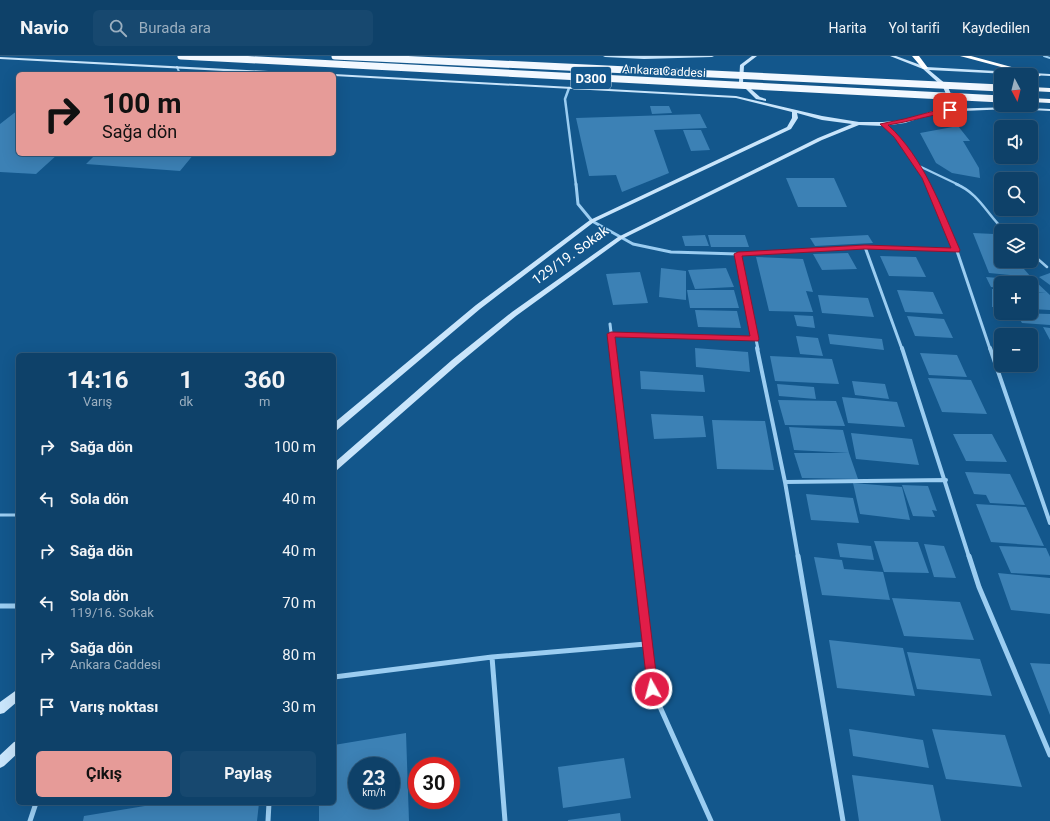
<!DOCTYPE html>
<html lang="tr">
<meta charset="utf-8">
<style>
body{margin:0;font-family:Roboto,sans-serif;background:#17486f;color:#f1f3f6;height:100vh;display:flex;flex-direction:column;font-size:15px;white-space:nowrap}
*{box-sizing:border-box;margin:0}
p{font-size:13px;color:#9bafc0}
.icon{flex:none;width:22px;height:22px;fill:none;stroke:currentColor;stroke-width:2;stroke-linecap:round;stroke-linejoin:round}
.map{position:relative;flex:1;overflow:hidden}
.side{position:absolute;left:16px;top:297px;width:320px;height:452px;display:flex;flex-direction:column;background:#0e4169;border-radius:6px;box-shadow:0 4px 16px #0002,0 0 0 1px #2e5a7d}
.side>*{flex:none}
.guide{position:absolute;left:16px;top:16px;width:320px;height:84px;border-radius:6px;box-shadow:0 4px 16px #0002,0 0 0 1px #2e5a7d;background:#e69b98;color:#111;overflow:hidden}
.needle{width:26px;rotate:173deg}
.fabs{position:absolute;left:994px;top:12px;display:grid;gap:8px}
.fabs a{display:grid;place-items:center;width:44px;height:44px;border-radius:6px;background:#0e4169;box-shadow:0 4px 16px #0002,0 0 0 1px #2e5a7d;font-size:20px}
.speed{position:absolute;left:348px;top:701px;display:flex;gap:8px;font-size:20px;font-weight:700;text-align:center}
.speed>*{display:grid;place-content:center;width:52px;height:52px;border-radius:50%;background:#0e4169;box-shadow:0 4px 16px #0002,0 0 0 1px #2e5a7d;line-height:1}
.speed small{font-size:10px;font-weight:400}
.speed .limit{border:6px solid #d22;background:#fff;color:#111}
.pin{position:absolute;display:grid;place-items:center;width:34px;height:34px;color:#fff;margin:-17px;border-radius:8px;box-shadow:0 2px 6px #0006}
.me{position:absolute;width:44px;margin:-22px;rotate:353deg;stroke-linejoin:round;filter:drop-shadow(0 0 3px #0008)}
.turn{display:flex;align-items:center;gap:14px;height:84px;padding:0 20px;font-size:18px}
.turn .icon{width:52px;height:52px;stroke-width:2.5}
.turn b{display:block;font-size:28px;line-height:34px}
.eta{display:flex;justify-content:space-evenly;align-items:center;height:68px;text-align:center}
.eta b{font-size:24px;font-weight:700;line-height:28px}
.cta{display:flex;gap:8px;margin-top:auto;padding:8px 20px}
.cta a{flex:1;height:46px;border-radius:6px;background:#e69b98;color:#111;font-size:16px;font-weight:700;line-height:46px;text-align:center}
.cta a+a{background:#17486f;color:#f1f3f6}
ul{padding:0;list-style:none}
li{display:flex;align-items:center;gap:12px;height:52px;padding:0 20px}
li div{flex:1}
li b{display:block;font-size:15px}
li em{font-style:normal}
header{display:flex;align-items:center;gap:24px;box-sizing:border-box;height:56px;padding:0 20px;background:#0e4169;border-bottom:1px solid #2e5a7d}
header strong{font-size:19px}
nav{display:flex;gap:22px;margin-inline-start:auto;font-size:14px}
.search{width:280px;height:36px;background:#17486f;display:flex;align-items:center;gap:10px;box-sizing:border-box;padding:0 14px;border-radius:6px;color:#9bafc0;font-size:15px}
.map>svg:first-child{display:block}
</style>
<header>
<strong>Navio</strong>
<div class="search"><svg class="icon" aria-label="search" viewBox="0 0 24 24"><circle cx="10" cy="10" r="6"/><path d="M15 15l6 6"/></svg>Burada ara</div>
<nav><a>Harita</a><a>Yol tarifi</a><a>Kaydedilen</a></nav>
</header>
<div class="map">
<svg width="1050" height="765" viewBox="0 0 1050 765">
<rect width="100%" height="100%" fill="#13578c"/>
<path fill="#3c81b5" fill-rule="evenodd" d="M650 50H669L672 57 652 58Z
M18 54V98H58L36 118 0 116V68Z
M700 58 707 72 654 74 669 117 622 136 616 119 589 120 576 62Z
M958 70 970 85H963L979 112 980 122 952 117 936 107 920 77Z
M683 74H701L710 94 691 95Z
M96 98H194L180 115 86 108Z
M786 122H834L847 151H798Z
M973 177 994 178 1001 187V205H1017L1031 221 989 217Z
M705 179 709 190H685L682 180Z
M708 179H745L749 191H711Z
M868 179 873 187 815 190 810 182Z
M848 197 857 213 822 214 813 198Z
M880 200 916 201 926 221 889 220Z
M756 201 803 203 813 236 806 235 813 256 769 255Z
M661 212 686 215V244L659 241Z
M726 212 734 231 695 233 688 214Z
M640 216 648 247 613 249 606 218Z
M1050 217V229L1039 221Z
M986 221 1035 225 1050 239V254L1031 253V236L1046 237 1031 235V227H1001V232L991 231Z
M992 233 1001 234V251H992Z
M687 234H734L739 252H690Z
M897 234 933 236 943 258 905 256Z
M818 239 868 242 874 261 822 257Z
M695 254 737 255 741 272 698 271Z
M1016 257 1050 258V269L1022 267Z
M794 259 813 260 815 272 797 270Z
M907 260 944 263 953 282 915 280Z
M1043 271 1050 272V284Z
M828 278 882 283 884 294 830 288Z
M796 280 818 282 823 300 800 298Z
M695 292 748 296 750 316 696 311Z
M920 297 957 299 967 321 929 319Z
M770 300 832 303 839 328 775 325Z
M640 315 703 319 705 336 641 333Z
M928 322 971 324 987 358 942 356Z
M852 325 885 328 889 343 855 339Z
M777 328 814 331 816 343 779 340Z
M842 341 897 346 905 371 848 367Z
M778 344 836 345 845 370 785 369Z
M651 358 703 360 706 381 654 383Z
M712 364 765 365 774 414 717 413Z
M789 371 843 374 849 397 794 394Z
M851 377 912 383 919 409 856 403Z
M953 378H992L1007 406 966 405Z
M794 397H849L858 423 802 422Z
M965 416 1010 418 1025 449 990 447 986 439 974 438Z
M853 427 902 431 910 464 860 458Z
M902 429 928 430 937 455 932 454 935 461 913 460Z
M806 438 853 442 859 467 811 464Z
M976 448 1026 451 1044 490 991 486Z
M874 485 918 486 929 517 884 516Z
M837 487 871 490 874 504 840 501Z
M924 488 944 490 956 522 934 521Z
M999 490 1046 492 1050 501V519L1011 517Z
M814 501 842 504 844 513 883 516 890 544 822 539Z
M998 517 1050 522V558L1011 554Z
M892 542 960 546 974 584 904 580Z
M829 584 903 592 915 640 837 632Z
M907 596 980 603 992 640 917 633Z
M1030 607 1050 608V659Z
M849 673 923 684 929 712 853 700Z
M932 673 1005 679 1022 731 946 723Z
M406 677 409 765H319V747H334V689ZM357 710H391V744H357Z
M624 702 631 742 563 752 558 711Z
M852 719 933 729 941 765H859Z
M163 747H259L257 765H83L84 760Z
M620 757 621 765H568V764Z"/>
<g fill="none" stroke-linecap="round" stroke-linejoin="round">
<path stroke="#9bcdf1" stroke-width="2" d="M1044 0 1050 2
M177 11 180 18
M251 18 259 16
M917 109 959 129"/>
<path stroke="#9bcdf1" stroke-width="2.5" d="M956 128C979 137 988 160 1005 175
M1031 197 1047 211"/>
<path stroke="#9bcdf1" stroke-width="3" d="M0 459H18"/>
<path stroke="#9bcdf1" stroke-width="2.5" d="M569 32 565 43 576 129
M883 68 902 88 928 129"/>
<path stroke="#9bcdf1" stroke-width="3" d="M576 128 578 148 592 165 633 188 671 196 738 198 865 191 956 194
M927 128 957 195 990 293
M865 191 902 293
M738 198 758 293
M610 268 613 293
M611 278 755 283"/>
<path stroke="#9bcdf1" stroke-width="4" d="M613 292 637 501
M757 292 785 426 798 501
M902 292 969 501
M990 292 1050 467
M785 426 946 424"/>
<path stroke="#9bcdf1" stroke-width="5" d="M637 500 652 633 711 765
M798 500 843 765
M969 500 979 531 1050 699
M0 550H18
M492 601 505 765
M334 621 492 601 646 588
M30 765 36 747
M268 765 269 747"/>
<path fill="#c9e5fb" fill-rule="evenodd" d="M603 0H714L712 1 644 3 605 1Z
M752 0H757L744 10 743 26 760 41 766 43V45L756 43 739 26 740 9Z
M890 0H896L926 11 1050 18V20L929 14 947 29 954 45 944 53 1011 51 1050 53V55L1011 53 938 56 905 67 883 70 859 69 822 84 622 183 516 260 458 308 337 414 334 415V407L452 304 512 256 618 181 818 82 852 68 822 64 797 57 798 62 791 73 594 166 480 253 337 374 334 375V367L476 249 590 164 787 71 792 62V56L736 42 334 20V18H332H334L736 40 822 60 859 66H883L904 64 936 54 949 45 943 31 923 13Z
M0 1 306 17 308 18H280L0 3Z
M18 633V645L4 657 0 658V646Z
M18 685V697L4 710 0 712V699L14 686Z"/>
<path fill="#f2f8ff" fill-rule="evenodd" d="M1031 31 1050 32V36L1031 35Z
M1031 42 1050 43V47L1031 46Z"/>
<path fill="#fff" fill-rule="evenodd" d="M912 0H919L928 12 927 13H923Z
M960 0H971L1041 19 1038 21Z"/>
<path stroke="#f2f8ff" stroke-width="7" d="M181 0 1001 43
M335 0 1001 32"/>
</g>
<path fill="#e11d48" stroke="#92132f" d="M950 53 951 56C930 59 909 66 888 69 924 102 941 151 960 194L959 196 865 193 742 200 759 283 758 285 615 281 658 633 656 637 652 639 648 637 607 278 611 276 750 280 734 198 738 196 865 189 951 192 922 122 894 81 880 68 904 63 938 54Z"/>
<g text-anchor="middle" stroke-width="3" stroke-linejoin="round" paint-order="stroke">
<g font-size="12" fill="#fff" stroke="#13578c">
<text transform="translate(664 15) rotate(3)" y="4">Ankara Caddesi</text>
</g>
<rect fill="#13578c" stroke="#b8cddc" stroke-width="1" x="571" y="11" width="40" height="22" rx="3"/>
<g font-size="13" font-weight="bold" fill="#fff">
<text x="591" y="27">D300</text>
</g>
<g font-size="14" fill="#fff" stroke="#13578c">
<text transform="translate(570 199) rotate(-36)" y="5">129/19. Sokak</text>
</g>
</g>
</svg>
<div class="fabs">
<a><svg class="needle" viewBox="-14 -14 28 28"><path d="M0-13l5 13h-10z" fill="#e53935"/><path d="M0 13l5-13h-10z" fill="#9bafc0"/></svg></a>
<a><svg class="icon" aria-label="sound" viewBox="0 0 24 24"><path d="M4 9h4l5-4v14l-5-4H4zM17 9q2 3 0 6"/></svg></a>
<a><svg class="icon" aria-label="search" viewBox="0 0 24 24"><circle cx="10" cy="10" r="6"/><path d="M15 15l6 6"/></svg></a>
<a><svg class="icon" aria-label="layers" viewBox="0 0 24 24"><path d="M12 4l9 5-9 5-9-5zM3 14l9 5 9-5"/></svg></a>
<a>+</a>
<a>−</a>
</div>
<div class="speed"><div>23<small>km/h</small></div><div class="limit">30</div></div>
<div class="pin" style="left:950px;top:54px;background:#d93025"><svg class="icon" aria-label="arrive" viewBox="0 0 24 24"><path d="M6 21V4h12l-3 4 3 4H6"/></svg></div>
<svg class="me" style="left:652px;top:633px" viewBox="-20 -20 40 40"><circle r="17" fill="#e11d48" stroke="#fff" stroke-width="3"/><path d="M0-11L8 9 0 5-8 9z" fill="#fff"/></svg>
<div class="guide">
<div class="turn"><svg class="icon" aria-label="right" viewBox="0 0 24 24"><path d="M7 20v-9h11M14 6l5 5-5 5"/></svg><div><b>100 m</b>Sağa dön</div></div>
</div>
<section class="side">
<div class="eta">
<div><b>14:16</b><p>Varış</p></div>
<div><b>1</b><p>dk</p></div>
<div><b>360</b><p>m</p></div>
</div>
<ul>
<li><svg class="icon" aria-label="right" viewBox="0 0 24 24"><path d="M7 20v-9h11M14 6l5 5-5 5"/></svg><div><b>Sağa dön</b></div><em>100 m</em></li>
<li><svg class="icon" aria-label="left" viewBox="0 0 24 24"><path d="M17 20v-9H6M10 6l-5 5 5 5"/></svg><div><b>Sola dön</b></div><em>40 m</em></li>
<li><svg class="icon" aria-label="right" viewBox="0 0 24 24"><path d="M7 20v-9h11M14 6l5 5-5 5"/></svg><div><b>Sağa dön</b></div><em>40 m</em></li>
<li><svg class="icon" aria-label="left" viewBox="0 0 24 24"><path d="M17 20v-9H6M10 6l-5 5 5 5"/></svg><div><b>Sola dön</b><p>119/16. Sokak</p></div><em>70 m</em></li>
<li><svg class="icon" aria-label="right" viewBox="0 0 24 24"><path d="M7 20v-9h11M14 6l5 5-5 5"/></svg><div><b>Sağa dön</b><p>Ankara Caddesi</p></div><em>80 m</em></li>
<li><svg class="icon" aria-label="arrive" viewBox="0 0 24 24"><path d="M6 21V4h12l-3 4 3 4H6"/></svg><div><b>Varış noktası</b></div><em>30 m</em></li>
</ul>
<div class="cta"><a>Çıkış</a><a>Paylaş</a></div>
</section>
</div>
